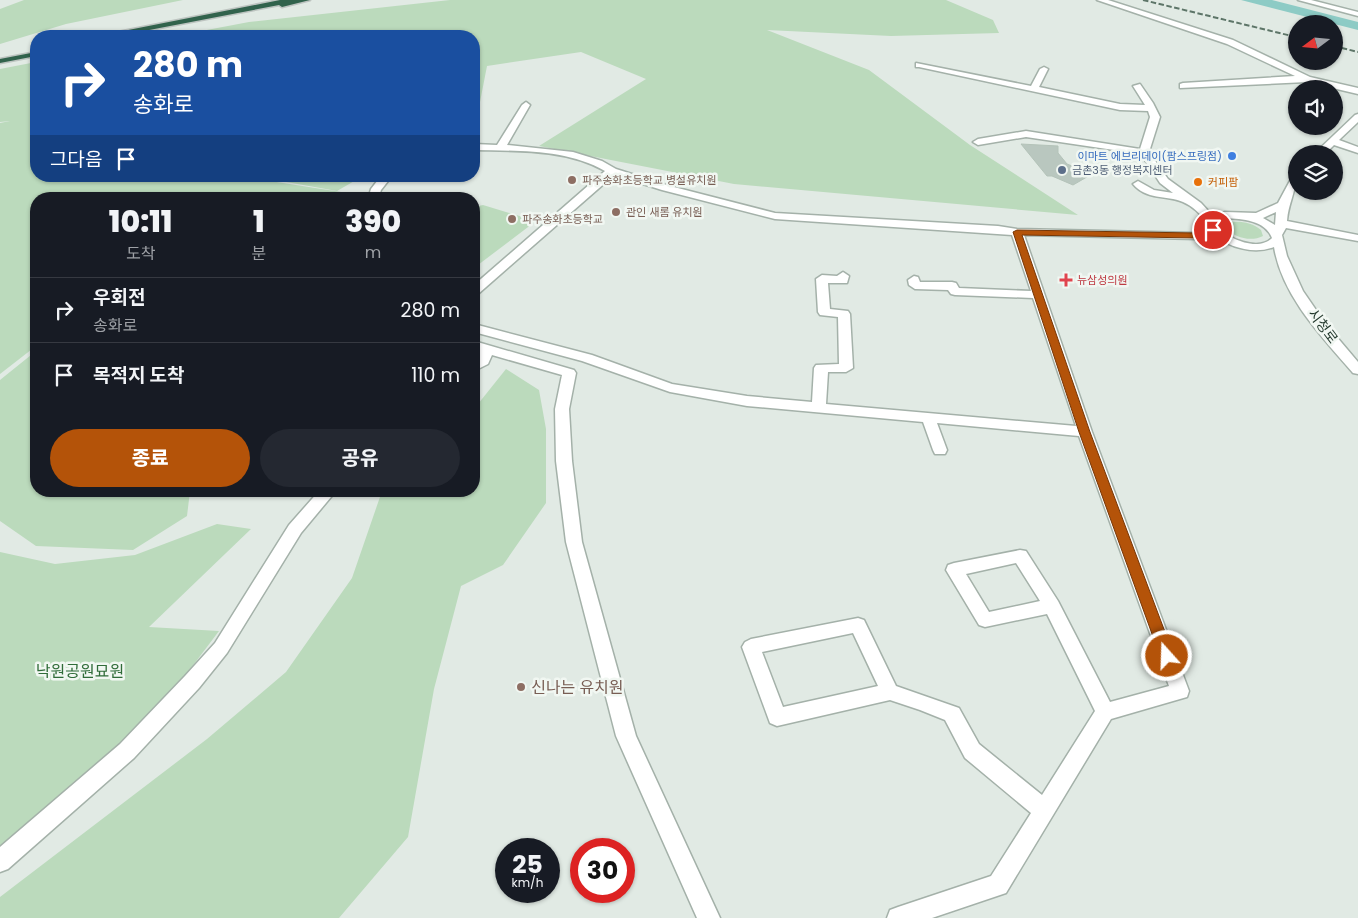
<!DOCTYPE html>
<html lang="ko">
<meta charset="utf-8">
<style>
body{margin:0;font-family:Poppins,"Noto Sans KR",sans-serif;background:#242831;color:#f1f3f6;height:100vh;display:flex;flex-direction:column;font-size:19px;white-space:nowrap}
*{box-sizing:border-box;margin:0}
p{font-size:16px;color:#9ea1a6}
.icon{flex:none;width:28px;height:28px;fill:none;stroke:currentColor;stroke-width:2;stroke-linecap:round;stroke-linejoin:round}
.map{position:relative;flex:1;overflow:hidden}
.details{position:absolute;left:30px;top:192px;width:450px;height:305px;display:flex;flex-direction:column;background:#171b24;border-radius:20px;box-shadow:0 1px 4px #0004}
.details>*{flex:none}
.hud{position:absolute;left:30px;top:30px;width:450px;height:152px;border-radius:20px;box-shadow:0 1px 4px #0004;background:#1a4fa0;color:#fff;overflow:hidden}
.needle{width:32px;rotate:254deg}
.controls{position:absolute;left:1288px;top:15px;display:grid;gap:10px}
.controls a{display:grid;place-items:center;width:55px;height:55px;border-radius:50%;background:#171b24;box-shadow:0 1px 4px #0004;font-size:25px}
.speed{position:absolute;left:495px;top:838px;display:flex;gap:10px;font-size:25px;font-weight:700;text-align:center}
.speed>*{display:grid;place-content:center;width:65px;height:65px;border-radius:50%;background:#171b24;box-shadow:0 1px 4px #0004;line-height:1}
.speed small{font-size:12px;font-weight:400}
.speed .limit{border:8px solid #d22;background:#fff;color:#111}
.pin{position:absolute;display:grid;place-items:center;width:42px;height:42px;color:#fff;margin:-21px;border:2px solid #fff;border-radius:50%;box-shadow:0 1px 5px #0007}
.me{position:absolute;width:55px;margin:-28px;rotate:340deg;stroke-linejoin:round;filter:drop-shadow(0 0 4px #0008)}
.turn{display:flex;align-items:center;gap:18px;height:105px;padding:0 20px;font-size:22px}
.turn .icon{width:65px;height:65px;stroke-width:2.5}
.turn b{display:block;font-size:35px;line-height:42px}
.then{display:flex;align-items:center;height:48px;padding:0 20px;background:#0003;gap:10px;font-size:19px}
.eta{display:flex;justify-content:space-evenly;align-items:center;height:85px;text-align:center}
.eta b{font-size:30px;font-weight:800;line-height:35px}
.action{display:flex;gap:10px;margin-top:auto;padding:10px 20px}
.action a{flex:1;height:58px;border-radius:30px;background:#b45309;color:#fff;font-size:20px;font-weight:800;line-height:58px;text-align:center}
.action a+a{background:#242831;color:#f1f3f6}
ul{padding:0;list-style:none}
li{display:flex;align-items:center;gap:15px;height:65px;padding:0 20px;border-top:1px solid #363941}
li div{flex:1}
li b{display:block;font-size:19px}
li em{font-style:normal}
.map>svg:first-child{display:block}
</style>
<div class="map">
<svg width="1358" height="918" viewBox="0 0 1358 918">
<rect width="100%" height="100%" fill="#e1eae4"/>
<path fill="#bbdabc" d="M24 0H183L66 24 0 44V9Z
M450 0H946L993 20 999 33 891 36 767 30 869 70 970 145 1078 215 734 184 539 146 646 79 581 52 487 66 480 102 474 106V36H175L249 22Z
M36 62V176H238L354 194 355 199H36V346L0 374V123L10 121 0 122V69Z
M253 176H363L337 191Z
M483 205 536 221 474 268V207Z
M1231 222C1242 221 1253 223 1261 230L1263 236C1251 242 1235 238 1226 228L1228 224Z
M36 351V491H190L187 516 133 550 36 546 0 521V380Z
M506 369 539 390 546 429V503L503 565 461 586 434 689 408 837 339 918H0V897L207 739 286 672 352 578 381 494 384 491H474V409Z
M217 524 251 529 149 627 219 631 188 672 127 740 0 848V552L55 564 135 555Z"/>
<path fill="#8dcbc5" d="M1241 0H1272L1358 22V30Z"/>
<path fill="#b9c7bf" stroke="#b4c3b9" d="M1021 144 1058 146V153L1067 164 1092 174 1073 185 1052 176H1047Z"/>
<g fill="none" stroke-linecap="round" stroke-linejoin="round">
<defs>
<path id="minor" d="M1097 0H1108L1233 40 1310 77 1358 88V94L1307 82 1180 88V84L1183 83 1295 76 1227 44Z
M1298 0H1311L1358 12V16Z
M916 63 1031 86 1040 69 1044 67 1048 69 1039 87 1120 104 1145 105 1133 86 1140 84 1153 103 1160 117 1149 152 1168 179 1201 203 1213 216 1225 212 1256 213 1278 203 1292 177 1296 176C1296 192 1288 204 1287 221L1358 235V241L1286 228 1282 235 1287 256 1303 291 1325 323 1358 362V374L1353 373C1322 337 1282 296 1274 247 1253 255 1229 247 1212 234L1196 239 1024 235 1092 432 1189 691 1187 697 1180 699 1111 719 1006 893 932 918H887L890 910 898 907 991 876 1031 813 965 758 945 720 920 710 890 700 777 726 770 723 742 647 745 642 751 639 858 618 864 620 896 686 959 708 979 744 1042 795 1095 711 1047 614 985 627 979 625 946 570 948 565 954 563 1020 550 1026 551 1058 601 1110 702 1169 686 1079 436 937 423 947 450 945 454H935L933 450 923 422 747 406 670 392 582 361 474 332V324L592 355 672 384 747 396 812 402 814 368 816 365 839 364 838 317 820 315 818 312 816 279 822 275 837 276 843 272 849 276 847 283H828L830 309 848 311 850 314 853 368 846 372H828L826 404 1076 426 1033 298 955 295 951 294 948 290 915 289 909 285 908 280 914 276 918 277 920 282H952L956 283 959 288 1031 291 1012 235 775 219 662 190 614 175 478 294 474 295V285L605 171C566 149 518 151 474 150V144L497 145 522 105 526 102 530 105 507 145 573 152 602 161 616 169 670 186 775 213 998 226 1017 229 1195 233 1208 228 1206 225 1207 222C1200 214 1193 206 1183 202 1166 195 1146 200 1133 184L1138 181 1154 190 1173 193 1160 183 1141 154 1026 137 978 145 973 142 978 139 1026 131 1140 149 1150 117 1148 111 1120 110 919 67H916ZM1276 212 1275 225 1263 218ZM1226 218C1242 219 1265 220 1272 238 1258 252 1227 239 1217 225L1218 222ZM1016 563 1040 601 989 612 966 574ZM853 633 878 686 783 707 762 652Z
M1358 114V122L1339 140 1358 147V153L1334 145 1325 154H1314L1355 115Z
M381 176H392L381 190 378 199H368L371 189Z
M474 341 574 370 576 373 569 409 572 461 582 542 636 736 720 918H697L616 736 566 542 556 461 555 409 562 375 492 355 488 364 474 371V361L479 355 474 350Z
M319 491H336L301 533 227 653 199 688 134 758 8 869 0 872V847L120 744 185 676 215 643 289 525Z"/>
<path id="highway" d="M280 0H310L282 7 279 5 118 36H104L108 34Z
M36 52V56L0 63V59Z"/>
</defs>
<use href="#minor" stroke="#a4b1a9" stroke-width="3"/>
<use href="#highway" stroke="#bdc4c0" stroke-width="3"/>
<use href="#minor" fill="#fff" fill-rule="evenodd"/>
<use href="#highway" fill="#31634c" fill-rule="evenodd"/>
<path stroke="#5d7568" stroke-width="2" stroke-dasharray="5.5 2.5" stroke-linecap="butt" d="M1143 0 1296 37
M1334 46 1358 52"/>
</g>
<path fill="#b45309" stroke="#753606" d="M1213 227 1217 230 1216 231 1196 238 1022 235 1090 432 1174 656 1172 661 1167 662 1162 661 1160 656 1079 432 1013 232 1017 230 1195 233Z"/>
<circle fill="#3f7fe0" stroke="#f1f7f2" stroke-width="2" cx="1232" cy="156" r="5"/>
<circle fill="#5c6f8a" stroke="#f1f7f2" stroke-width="2" cx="1062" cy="170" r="5"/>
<g fill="#8d6e63" stroke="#f1f7f2" stroke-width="2">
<circle cx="572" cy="180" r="5"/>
<circle cx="616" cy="212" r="5"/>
<circle cx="512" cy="219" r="5"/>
<circle cx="521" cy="687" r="5"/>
</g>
<circle fill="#e8710a" stroke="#f1f7f2" stroke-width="2" cx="1198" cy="182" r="5"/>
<path fill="#e0444e" stroke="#f1f7f2" stroke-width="2" d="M1063.5 272.5h5v5h5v5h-5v5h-5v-5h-5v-5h5z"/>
<g text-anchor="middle" stroke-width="5" stroke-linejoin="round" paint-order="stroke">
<g font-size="11" fill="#366cbe" stroke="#f1f7f2" text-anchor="end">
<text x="1222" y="160">이마트 에브리데이(팜스프링점)</text>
</g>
<g font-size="11" fill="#4e5e75" stroke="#f1f7f2" text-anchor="start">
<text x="1072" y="174">금촌3동 행정복지센터</text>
</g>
<g font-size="11" fill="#785e54" stroke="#f1f7f2" text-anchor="start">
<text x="582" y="184">파주송화초등학교 병설유치원</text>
<text x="626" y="216">관인 새롬 유치원</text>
<text x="522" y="223">파주송화초등학교</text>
</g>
<g font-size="11" fill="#c56008" stroke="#f1f7f2" text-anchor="start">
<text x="1208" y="186">커피팜</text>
</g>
<g font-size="11" fill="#be3a42" stroke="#f1f7f2" text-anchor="start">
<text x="1077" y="284">뉴삼성의원</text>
</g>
<g font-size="14" fill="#23392d" stroke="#f1f7f2">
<text transform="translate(1323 326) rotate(53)" y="5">시청로</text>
</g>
<g font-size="16" fill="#306c39" stroke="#f1f7f2">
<text x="80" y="677">낙원공원묘원</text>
</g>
<g font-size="16" fill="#785e54" stroke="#f1f7f2" text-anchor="start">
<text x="531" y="693">신나는 유치원</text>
</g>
</g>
</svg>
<div class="controls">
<a><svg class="needle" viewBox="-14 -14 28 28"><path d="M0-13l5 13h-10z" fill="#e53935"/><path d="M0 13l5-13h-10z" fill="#9ea1a6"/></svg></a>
<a><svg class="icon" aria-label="sound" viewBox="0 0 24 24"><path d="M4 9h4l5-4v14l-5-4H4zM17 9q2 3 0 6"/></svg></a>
<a><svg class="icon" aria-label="layers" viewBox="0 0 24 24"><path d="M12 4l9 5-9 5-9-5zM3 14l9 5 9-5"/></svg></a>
</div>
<div class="speed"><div>25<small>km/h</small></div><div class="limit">30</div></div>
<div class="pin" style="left:1213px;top:230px;background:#d93025"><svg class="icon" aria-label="arrive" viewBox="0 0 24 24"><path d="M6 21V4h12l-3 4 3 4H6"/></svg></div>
<svg class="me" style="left:1167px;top:656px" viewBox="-20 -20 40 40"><circle r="17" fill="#b45309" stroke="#fff" stroke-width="3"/><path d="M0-11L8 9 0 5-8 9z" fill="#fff"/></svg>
<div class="hud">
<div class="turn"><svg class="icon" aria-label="right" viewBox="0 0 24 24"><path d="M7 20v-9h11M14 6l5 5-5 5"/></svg><div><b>280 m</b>송화로</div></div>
<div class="then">그다음<svg class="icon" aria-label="arrive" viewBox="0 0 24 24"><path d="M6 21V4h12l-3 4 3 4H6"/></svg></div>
</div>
<section class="details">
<div class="eta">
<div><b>10:11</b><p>도착</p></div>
<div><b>1</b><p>분</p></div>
<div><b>390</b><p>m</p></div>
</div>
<ul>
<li><svg class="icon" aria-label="right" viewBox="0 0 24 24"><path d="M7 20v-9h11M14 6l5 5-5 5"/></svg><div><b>우회전</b><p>송화로</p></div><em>280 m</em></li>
<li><svg class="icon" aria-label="arrive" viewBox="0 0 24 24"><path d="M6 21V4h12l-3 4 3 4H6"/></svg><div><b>목적지 도착</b></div><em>110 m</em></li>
</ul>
<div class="action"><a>종료</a><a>공유</a></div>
</section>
</div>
